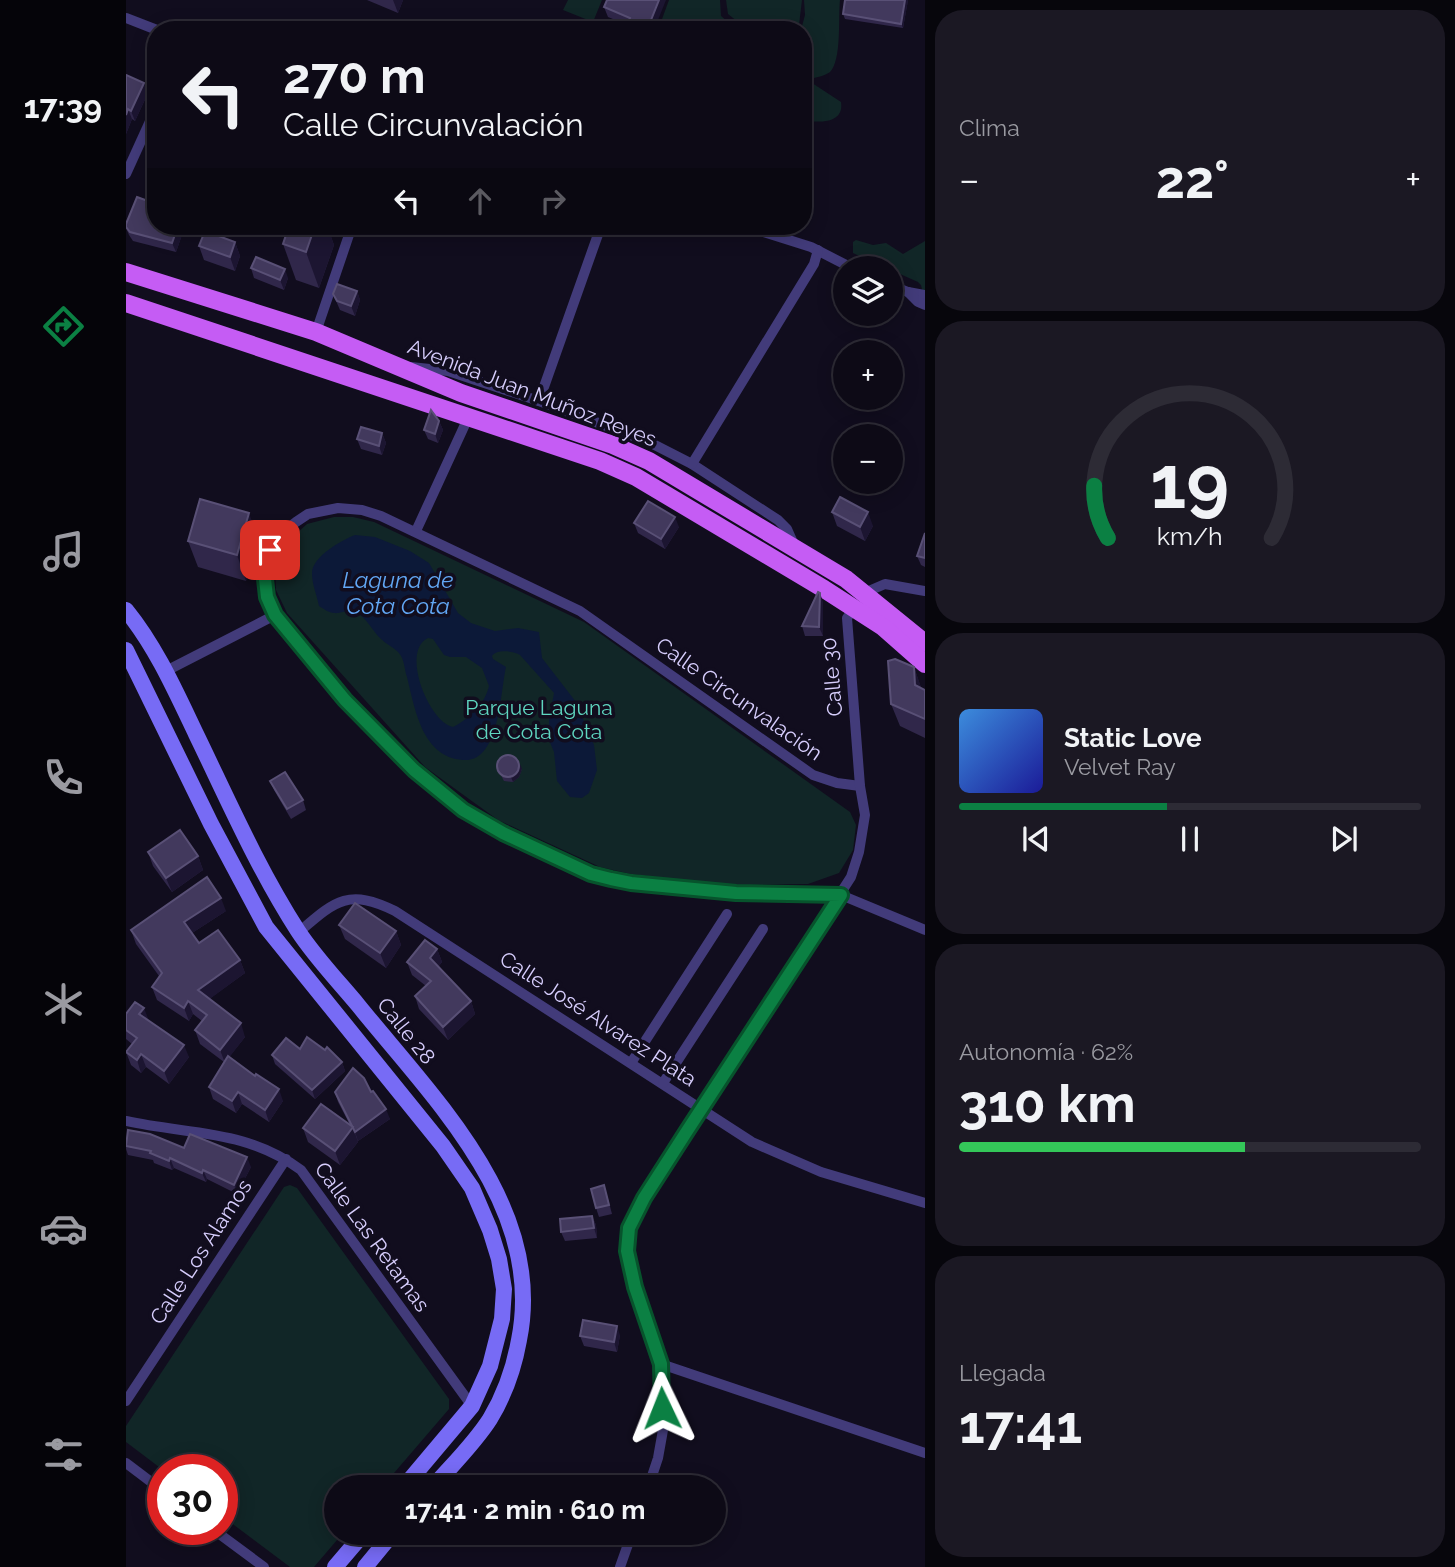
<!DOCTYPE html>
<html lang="es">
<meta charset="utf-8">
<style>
:root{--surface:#0d0a16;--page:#1b1823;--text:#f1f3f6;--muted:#9a9aa1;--line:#2d2b35;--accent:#0b8043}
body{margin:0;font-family:Raleway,sans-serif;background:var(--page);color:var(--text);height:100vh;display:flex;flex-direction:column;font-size:26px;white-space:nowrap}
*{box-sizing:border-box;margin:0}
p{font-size:23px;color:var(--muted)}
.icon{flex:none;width:38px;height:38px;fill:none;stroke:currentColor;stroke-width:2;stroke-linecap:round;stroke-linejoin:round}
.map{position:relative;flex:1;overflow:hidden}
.panel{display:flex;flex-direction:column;gap:10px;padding:10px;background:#07060c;width:530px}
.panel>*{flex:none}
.guide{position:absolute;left:21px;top:21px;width:665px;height:214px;border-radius:28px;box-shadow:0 4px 18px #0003,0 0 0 2px var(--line);background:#0d0a16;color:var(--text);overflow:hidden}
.fabs{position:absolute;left:707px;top:256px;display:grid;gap:14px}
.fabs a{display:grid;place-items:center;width:70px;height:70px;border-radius:50%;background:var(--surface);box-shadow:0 4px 18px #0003,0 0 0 2px var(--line);font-size:35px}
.speed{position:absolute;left:21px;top:1454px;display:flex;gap:14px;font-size:35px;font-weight:700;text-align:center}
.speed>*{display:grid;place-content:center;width:91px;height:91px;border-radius:50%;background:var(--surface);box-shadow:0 4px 18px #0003,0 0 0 2px var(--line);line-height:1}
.speed .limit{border:10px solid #d22;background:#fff;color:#111}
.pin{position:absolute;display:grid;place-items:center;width:60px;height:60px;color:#fff;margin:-30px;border-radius:14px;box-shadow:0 4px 10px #0006}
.me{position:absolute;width:77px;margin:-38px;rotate:358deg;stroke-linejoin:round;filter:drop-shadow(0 0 5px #0008)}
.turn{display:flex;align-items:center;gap:24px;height:147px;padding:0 21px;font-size:32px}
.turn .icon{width:91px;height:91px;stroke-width:2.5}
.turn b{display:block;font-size:49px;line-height:60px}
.lanes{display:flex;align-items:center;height:66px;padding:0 21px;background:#0003;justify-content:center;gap:35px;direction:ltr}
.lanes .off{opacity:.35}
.big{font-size:52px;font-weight:700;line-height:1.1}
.panel .widget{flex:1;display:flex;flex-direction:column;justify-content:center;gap:10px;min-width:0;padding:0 24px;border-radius:28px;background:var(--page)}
.panel .dial{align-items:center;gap:0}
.dial svg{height:182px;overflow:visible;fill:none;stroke:var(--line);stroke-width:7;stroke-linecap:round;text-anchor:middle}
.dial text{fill:var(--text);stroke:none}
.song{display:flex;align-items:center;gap:21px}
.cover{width:84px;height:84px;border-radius:10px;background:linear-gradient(135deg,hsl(210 70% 55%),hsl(240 70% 35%))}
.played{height:7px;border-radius:4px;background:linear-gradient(90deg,var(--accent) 45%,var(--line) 45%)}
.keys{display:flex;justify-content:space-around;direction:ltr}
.heat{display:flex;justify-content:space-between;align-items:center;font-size:38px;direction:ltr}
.charge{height:10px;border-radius:5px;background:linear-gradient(90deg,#34c759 62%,var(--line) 0)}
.trip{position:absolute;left:198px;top:1475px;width:402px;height:70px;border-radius:35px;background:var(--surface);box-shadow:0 4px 18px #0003,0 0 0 2px var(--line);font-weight:700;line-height:70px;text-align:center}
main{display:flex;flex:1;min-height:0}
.dock{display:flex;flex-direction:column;width:126px;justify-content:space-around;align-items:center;background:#050409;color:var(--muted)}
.dock .icon{width:49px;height:49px}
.dock .selected{color:var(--accent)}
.dock b{font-size:32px;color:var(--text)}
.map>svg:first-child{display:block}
</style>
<main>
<nav class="dock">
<b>17:39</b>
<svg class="icon selected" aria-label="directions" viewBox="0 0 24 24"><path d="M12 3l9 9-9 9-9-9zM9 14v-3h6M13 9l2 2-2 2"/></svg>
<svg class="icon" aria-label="music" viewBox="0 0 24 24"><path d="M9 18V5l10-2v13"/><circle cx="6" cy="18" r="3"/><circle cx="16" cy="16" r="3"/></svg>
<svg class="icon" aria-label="phone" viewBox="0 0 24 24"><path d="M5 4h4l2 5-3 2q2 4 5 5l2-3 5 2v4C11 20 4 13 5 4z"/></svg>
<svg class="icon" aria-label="climate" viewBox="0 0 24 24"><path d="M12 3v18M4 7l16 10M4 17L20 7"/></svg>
<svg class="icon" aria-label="car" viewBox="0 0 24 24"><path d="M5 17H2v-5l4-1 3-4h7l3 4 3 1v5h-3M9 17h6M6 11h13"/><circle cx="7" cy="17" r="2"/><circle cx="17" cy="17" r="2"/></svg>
<svg class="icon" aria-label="filters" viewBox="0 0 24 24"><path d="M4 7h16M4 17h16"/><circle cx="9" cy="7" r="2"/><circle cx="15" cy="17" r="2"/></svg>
</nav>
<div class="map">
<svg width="799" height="1567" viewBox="0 0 799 1567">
<rect width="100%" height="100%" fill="#110d1e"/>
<!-- green -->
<g fill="#112627">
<polygon points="442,0 476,0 467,22 437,10"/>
<polygon points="543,0 594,0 595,16 611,30 532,30"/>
<polygon points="600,0 676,0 673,25 670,30 622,30 602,14"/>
<path d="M678,0h36c-2,17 2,60 -10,72 -4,3 -11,5 -16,6l-2,5 29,19c3,19 -16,21 -32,19 -5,-12 -8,-17 -2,-29l-4,-4v-58h-2l4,-15z"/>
<polygon points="730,240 747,245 760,243 777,254 799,241 799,303 795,285 792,282 765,270 765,268 759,268 727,253 727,242"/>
<polygon points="208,517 227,517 248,522 458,622 724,812 730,825 727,850 713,873 682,884 600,885 505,874 474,867 372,820 299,767 161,613 150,590 149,567 160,543 181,524"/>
<polygon points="164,1185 171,1188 323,1399 323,1409 256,1487 210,1488 210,1533 217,1533 188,1567 164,1567 96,1516 96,1470 37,1470 0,1442 0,1426 158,1187"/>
</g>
<!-- water -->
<path fill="#0c1938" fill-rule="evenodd" d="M229,535l20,2 35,14 19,12 29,50 13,10 24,8 23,-3 21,4 3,26 34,44 18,43 3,25 -8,23 -7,5 -12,-1 -13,-16 -3,-29 -5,-12v-19l5,-28 -34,-38c-7,-4 -23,-6 -28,1l1,3 13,8c-6,26 -6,96 -43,93 -41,-3 -48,-51 -56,-83 -3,-8 -2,-18 -9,-25 -5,-5 -12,-8 -17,-13 -9,-8 -14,-22 -26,-27 -8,-3 -14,2 -21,1 -5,0 -10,-4 -15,-7 -2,-10 -7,-22 -7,-32 -1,-17 30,-34 43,-39zM302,638l5,1 11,16 6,2h16l16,11 7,18c-4,18 -20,33 -36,41 -24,-5 -53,-76 -25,-89z"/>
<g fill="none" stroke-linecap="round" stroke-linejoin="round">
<!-- street -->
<g stroke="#423b7a" stroke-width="10">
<polyline points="0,18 31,30"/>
<polyline points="0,174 30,108"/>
<polyline points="619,226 685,247 726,268"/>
<polyline points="765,285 782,292 799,295"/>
<polyline points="782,292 792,302 799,305"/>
<polyline points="190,332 226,226"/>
<polyline points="285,367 322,371 413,401 521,441 566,464 652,520 661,529 669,547"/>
<polyline points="413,401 475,226"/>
<polyline points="566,464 688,264 692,250"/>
<polyline points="290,531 342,418"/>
<polyline points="738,593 759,584 799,591"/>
<polyline points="40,671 149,615"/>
<polyline points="734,786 711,783 687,775 454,611 255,516 236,510 212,508 182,514 170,522 157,532 144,550 139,565 141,597 149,615 195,674 288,770 313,793 337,810 377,833 465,874 505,883 610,893 715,895 799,930"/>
<path d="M173,932c36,-31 49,-44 96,-21l357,231 69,30 104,31"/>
<polyline points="505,1063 601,914"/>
<polyline points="537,1083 637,929"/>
<path d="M0,1121c63,14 120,8 175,49l171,236"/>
<polyline points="535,1364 799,1453"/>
<polyline points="0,1401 160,1159"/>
<polyline points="0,1463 37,1491"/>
<polyline points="522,1488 532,1458 537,1430 535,1364 509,1288 501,1251 503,1228 518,1198 725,877 733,852 739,815 734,786 721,618 728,608"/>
<polyline points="88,1530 138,1567"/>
<polyline points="494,1567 506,1533"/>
</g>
<!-- secondary -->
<g stroke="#776bf5" stroke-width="16">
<path d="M0,610c30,37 49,80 70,124 32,66 62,135 102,197 17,26 40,50 60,74 76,94 188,202 161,335 -5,28 -14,54 -29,79 -16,25 -38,46 -58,69"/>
<polyline points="0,650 85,824 140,927 317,1146 346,1188 364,1230 373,1259 378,1289 376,1319 364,1366 346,1406 277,1488"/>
<polyline points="209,1567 238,1533"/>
<polyline points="239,1567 267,1533"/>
</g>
<!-- primary -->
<g stroke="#c55cf4" stroke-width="18">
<polyline points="0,272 190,332 335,393 487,445 523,461 720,579 799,643"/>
<polyline points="0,303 474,461 510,477 698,589 757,627 799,664"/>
</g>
</g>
<!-- wall -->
<g fill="#30274a">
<polygon points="241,0 277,0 272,13"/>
<polygon points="481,0 528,30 505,30 504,26 482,17 478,7"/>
<polygon points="719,0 782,0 777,28 719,19 717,14"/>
<polygon points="0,75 22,93 9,121 6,119 0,134"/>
<polygon points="0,224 57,232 50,252 7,241 3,235 0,228"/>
<polygon points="163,226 201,226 208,245 193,288 170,280 157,244"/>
<polygon points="109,242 114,256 109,271 78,260 73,246"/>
<polygon points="125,268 162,278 158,290 128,278"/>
<polygon points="231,291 234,300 229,316 214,310 207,294"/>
<polygon points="313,421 317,430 312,443 302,439 298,430"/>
<polygon points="256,433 260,443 256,455 235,449 231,439"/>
<polygon points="706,512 747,526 739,541 711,526"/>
<polygon points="508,523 553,527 539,549 512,533"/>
<polygon points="799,533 799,567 795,565 791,556"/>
<polygon points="132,539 120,581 72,567 62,541"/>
<polygon points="697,602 697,636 679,636 676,626"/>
<polygon points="788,667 795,688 799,690 799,738 774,726 765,704"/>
<polygon points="371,768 396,769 393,777 387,782 378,781"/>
<polygon points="144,781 177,800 180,810 165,819 148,790"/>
<polygon points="22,852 72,856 77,870 46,892 27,866"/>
<polygon points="100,911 66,933 73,943 114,960 119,973 83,999 119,1037 103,1057 157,1101 143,1122 116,1104 110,1113 87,1099 83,1087 98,1062 74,1044 69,1030 76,1021 67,1014 63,1021 31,1000 26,987 33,976 10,944 5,930"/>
<polygon points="213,925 270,931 275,945 260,968 219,939"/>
<polygon points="311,949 316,962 312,967 345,1001 349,1014 322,1040 293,1009 289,996 300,986 286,975 281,962"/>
<polygon points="0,1014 22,1021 63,1057 43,1084 20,1067 15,1073 5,1065 0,1052 6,1044 0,1039"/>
<polygon points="146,1055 216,1062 219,1071 189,1099 149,1064"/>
<polygon points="209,1092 245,1092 264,1119 232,1141 231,1139 232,1142 214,1165 182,1142 177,1128 224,1125 212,1102"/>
<polygon points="0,1139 58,1148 125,1167 111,1194 81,1179 80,1182 48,1168 46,1170 28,1163 27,1160 2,1155 0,1149"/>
<polygon points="481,1195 486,1214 473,1217 470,1208"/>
<polygon points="466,1216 470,1225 471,1238 439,1241 435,1232"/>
<polygon points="494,1335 491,1352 458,1346 454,1336"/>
</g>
<!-- shaded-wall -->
<g fill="#1c1531">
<polygon points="267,0 277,0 272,13"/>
<polygon points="533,0 540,0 528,30 521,30"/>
<polygon points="779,0 782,0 777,28 775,24"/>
<polygon points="18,83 22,93 9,121 5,111"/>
<polygon points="2,109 6,119 0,134 0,115"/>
<polygon points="52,226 55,226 57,232 50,252 46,243"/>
<polygon points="189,226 201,226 208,245 193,288 180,252"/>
<polygon points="109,242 114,256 109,271 104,257"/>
<polygon points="159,269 162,278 158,290 154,280"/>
<polygon points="231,291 234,300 229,316 225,306"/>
<polygon points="313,421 317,430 312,443 309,434"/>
<polygon points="256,433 260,443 256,455 253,446"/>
<polygon points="742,512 747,526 739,541 734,527"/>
<polygon points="123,513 132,539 120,581 111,555"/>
<polygon points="549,517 553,527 539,549 535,539"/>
<polygon points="694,593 697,602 697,636 693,627"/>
<polygon points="788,667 796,690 789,685"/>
<polygon points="394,764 396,769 393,777 387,782 385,777"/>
<polygon points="72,856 77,870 46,892 40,878"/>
<polygon points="95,898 100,911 63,935 58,922"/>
<polygon points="270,931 275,945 260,968 254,953"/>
<polygon points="311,949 316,962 309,971 304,958"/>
<polygon points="114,960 119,973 77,1004 72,990"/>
<polygon points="62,1001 67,1014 63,1021 58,1008"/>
<polygon points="345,1001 349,1014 322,1040 317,1027"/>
<polygon points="18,1008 23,1021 13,1014"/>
<polygon points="115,1023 119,1037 99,1063 94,1050"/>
<polygon points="58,1045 63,1057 43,1084 38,1071"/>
<polygon points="15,1054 20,1067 15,1073 11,1060"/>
<polygon points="216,1062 219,1071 189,1099 186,1090"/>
<polygon points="153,1089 157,1101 143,1122 139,1110"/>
<polygon points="112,1092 116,1104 110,1113 106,1101"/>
<polygon points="260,1109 264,1119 232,1141 229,1132"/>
<polygon points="227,1127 232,1142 214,1165 209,1151"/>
<polygon points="121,1157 125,1167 111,1194 108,1185"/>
<polygon points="44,1158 48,1168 46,1170 43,1161"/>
<polygon points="77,1170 81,1179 80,1182 76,1173"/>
<polygon points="466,1216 470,1225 471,1238 468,1228"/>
<polygon points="491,1326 494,1335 491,1352 488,1342"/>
</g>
<!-- building -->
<g fill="#42395d" stroke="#595076" stroke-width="2">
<polygon points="481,0 533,0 521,30 502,23 504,18 478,7"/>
<polygon points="719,0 779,0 775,24 717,14"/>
<polygon points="0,75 18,83 5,111 2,109 0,115"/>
<polygon points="11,197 30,204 30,226 52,226 46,243 4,232 0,227 0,224"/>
<polygon points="163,226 189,226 180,252 157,244"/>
<polygon points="79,231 109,242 104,257 73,246"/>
<polygon points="130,257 159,269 154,280 125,268"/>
<polygon points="211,284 231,291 225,306 211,301 207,294"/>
<polygon points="305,410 313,421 309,434 298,430"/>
<polygon points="235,427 256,433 253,446 231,439"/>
<polygon points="714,497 742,512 734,527 706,512"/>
<polygon points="74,499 123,513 111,555 62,541"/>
<polygon points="522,501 549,517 535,539 508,523"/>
<polygon points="799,533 799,558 791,556"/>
<polygon points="692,592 694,593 693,627 676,626"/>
<polygon points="769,659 788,667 789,685 799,690 799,719 765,704 762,661"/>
<circle cx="382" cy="766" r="11"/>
<polygon points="159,772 177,800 161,809 144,781"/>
<polygon points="54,830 72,856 40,878 22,852"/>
<polygon points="81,877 95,898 58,922 73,943 92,930 114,960 72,990 115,1023 94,1050 69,1030 81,1015 62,1001 58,1008 26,987 36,973 5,930"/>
<polygon points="229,903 270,931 254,953 213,925"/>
<polygon points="299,940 311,949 304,958 345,1001 317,1027 289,996 305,981 281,962"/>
<polygon points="9,1002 18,1008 13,1014 58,1045 38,1071 15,1054 11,1060 0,1052 11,1038 0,1030 0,1014"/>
<polygon points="181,1037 199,1050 201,1047 216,1062 186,1090 146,1055 160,1038 174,1049"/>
<polygon points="102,1056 129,1076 130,1074 153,1089 139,1110 112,1092 106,1101 83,1087"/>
<polygon points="227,1068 238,1078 245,1092 247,1091 260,1109 229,1132 209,1092"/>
<polygon points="195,1104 227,1127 209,1151 177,1128"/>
<polygon points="2,1130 24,1134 58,1148 64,1134 121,1157 108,1185 77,1170 76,1173 44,1158 43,1161 24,1153 25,1151 0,1146"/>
<polygon points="478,1185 483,1205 470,1208 465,1189"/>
<polygon points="466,1216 468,1228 435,1232 434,1219"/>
<polygon points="457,1320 491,1326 488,1342 454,1336"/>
</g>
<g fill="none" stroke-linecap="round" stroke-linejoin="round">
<defs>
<polyline id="route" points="144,550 139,565 139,579 141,597 149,615 219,700 288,770 337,810 377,833 465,874 485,879 505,883 610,893 715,895 561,1131 518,1198 503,1228 501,1251 509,1287 535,1364 536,1408"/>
</defs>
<!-- route casing -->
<use href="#route" stroke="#07532c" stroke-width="18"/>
<!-- route -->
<use href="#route" stroke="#0b8043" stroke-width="12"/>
</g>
<g text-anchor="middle" stroke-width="7" stroke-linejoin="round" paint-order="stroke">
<!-- street labels -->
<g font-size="21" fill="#d6cdfc" stroke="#110d1e">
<text transform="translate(406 393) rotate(21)" y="7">Avenida Juan Muñoz Reyes</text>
<text transform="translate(706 677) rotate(-95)" y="7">Calle 30</text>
<text transform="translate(613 699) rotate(35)" y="7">Calle Circunvalación</text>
<text transform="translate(472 1019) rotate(33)" y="7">Calle José Alvarez Plata</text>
<text transform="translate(280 1031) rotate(51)" y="7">Calle 28</text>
<text transform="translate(246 1237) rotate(54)" y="7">Calle Las Retamas</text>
<text transform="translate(75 1252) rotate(-57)" y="7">Calle Los Alamos</text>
</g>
<!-- park labels -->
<g font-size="21" fill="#5fd6c0" stroke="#110d1e">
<text x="413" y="715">Parque Laguna<tspan x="413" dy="24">de Cota Cota</tspan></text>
</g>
<!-- water labels -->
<g font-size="23" font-style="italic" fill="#62a7f5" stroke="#110d1e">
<text x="272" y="588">Laguna de<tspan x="272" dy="26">Cota Cota</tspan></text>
</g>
</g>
</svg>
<div class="fabs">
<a><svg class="icon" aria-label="layers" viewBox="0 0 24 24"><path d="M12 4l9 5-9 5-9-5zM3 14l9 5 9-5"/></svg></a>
<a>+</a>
<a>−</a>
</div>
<div class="speed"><div class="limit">30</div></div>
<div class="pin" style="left:144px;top:550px;background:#d93025"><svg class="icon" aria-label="arrive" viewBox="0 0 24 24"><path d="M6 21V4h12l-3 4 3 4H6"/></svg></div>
<svg class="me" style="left:536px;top:1408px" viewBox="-20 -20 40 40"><path d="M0-17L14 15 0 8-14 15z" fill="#0b8043" stroke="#fff" stroke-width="4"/></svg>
<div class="trip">17:41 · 2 min · 610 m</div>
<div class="guide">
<div class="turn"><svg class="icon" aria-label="left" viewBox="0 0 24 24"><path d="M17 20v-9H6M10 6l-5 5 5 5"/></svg><div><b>270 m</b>Calle Circunvalación</div></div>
<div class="lanes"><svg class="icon" aria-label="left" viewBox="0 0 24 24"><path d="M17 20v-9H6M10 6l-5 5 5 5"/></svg><svg class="icon off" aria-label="ahead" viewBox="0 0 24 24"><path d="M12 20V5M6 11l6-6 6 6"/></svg><svg class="icon off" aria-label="right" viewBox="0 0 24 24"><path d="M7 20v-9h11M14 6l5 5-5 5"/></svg></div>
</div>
</div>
<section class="panel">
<div class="widget"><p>Clima</p>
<div class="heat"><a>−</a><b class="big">22°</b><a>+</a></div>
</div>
<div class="widget dial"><svg viewBox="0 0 100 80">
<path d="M14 69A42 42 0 1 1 86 69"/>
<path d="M14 69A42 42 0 0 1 8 46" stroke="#0b8043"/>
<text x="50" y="56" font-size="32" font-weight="700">19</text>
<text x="50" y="72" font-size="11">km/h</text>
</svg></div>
<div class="widget">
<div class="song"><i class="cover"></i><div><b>Static Love</b><p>Velvet Ray</p></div></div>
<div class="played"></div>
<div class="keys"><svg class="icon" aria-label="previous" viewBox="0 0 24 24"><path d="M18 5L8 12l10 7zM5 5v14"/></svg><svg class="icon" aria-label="pause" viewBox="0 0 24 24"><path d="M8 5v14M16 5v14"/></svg><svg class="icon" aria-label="next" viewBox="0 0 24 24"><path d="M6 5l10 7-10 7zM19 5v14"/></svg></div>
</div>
<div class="widget"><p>Autonomía · 62%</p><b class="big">310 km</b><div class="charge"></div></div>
<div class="widget"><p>Llegada</p><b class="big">17:41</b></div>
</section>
</main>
